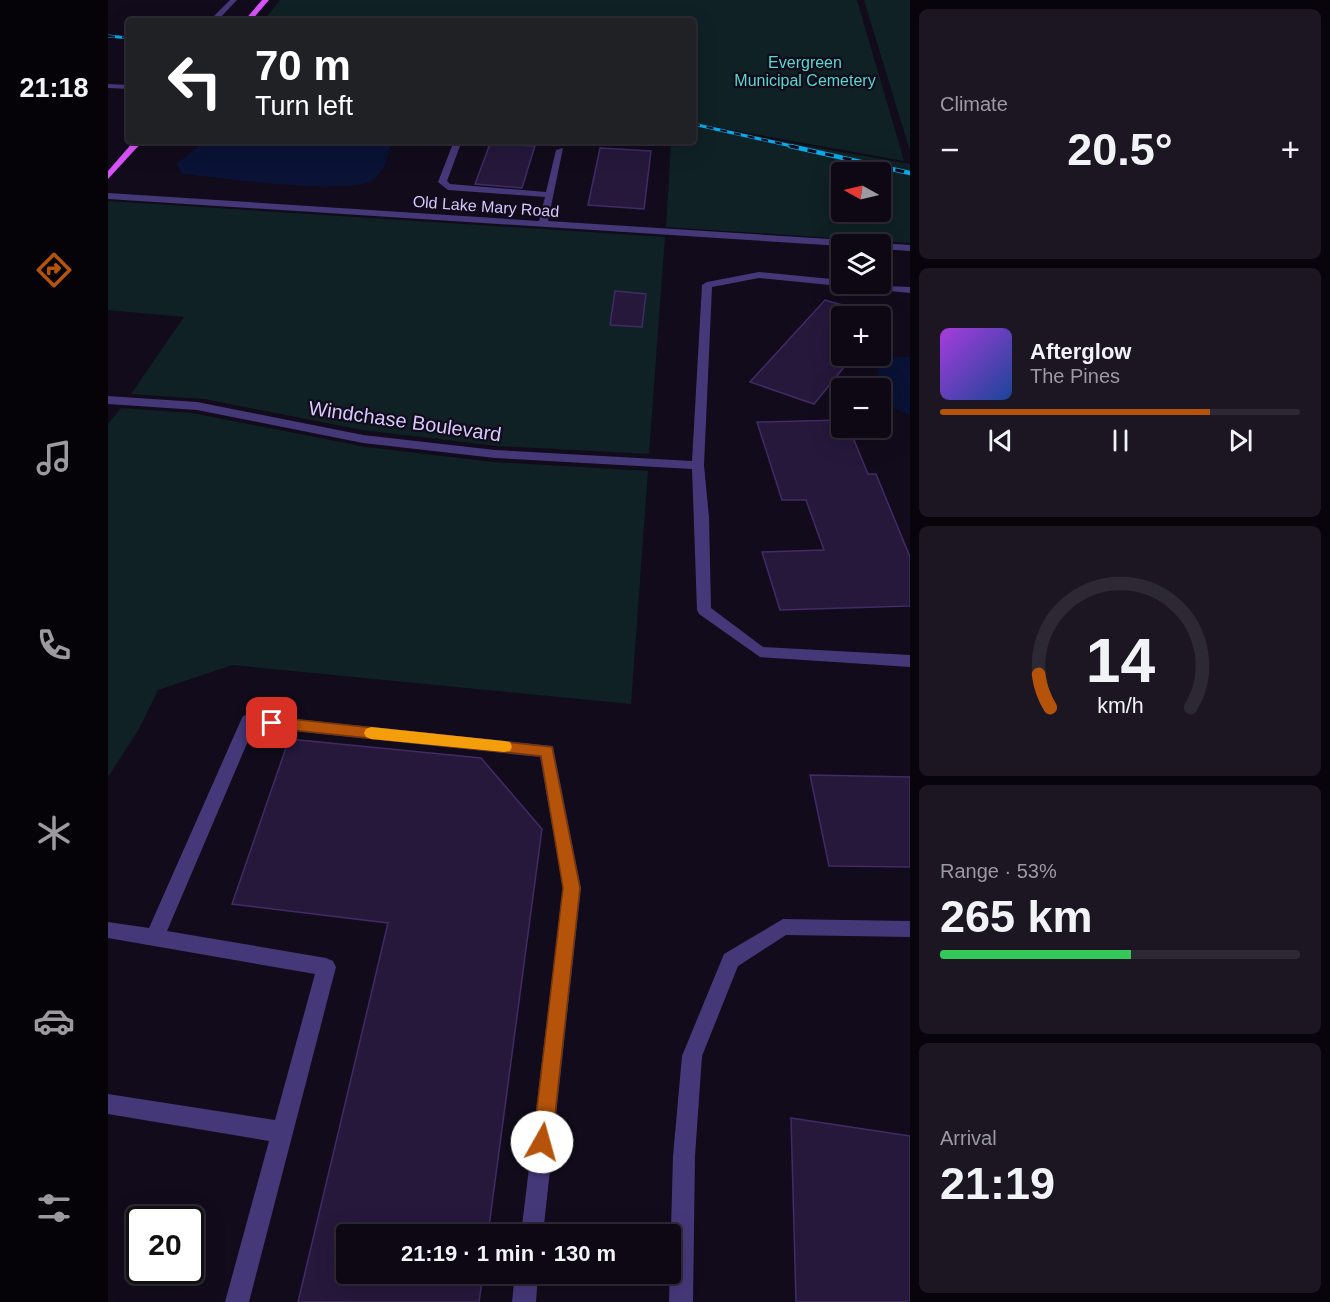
<!DOCTYPE html>
<meta charset="utf-8">
<style>
:root{--surface:#0d0814;--page:#1b1622;--text:#f1f3f6;--muted:#9a9aa0;--line:#2d2934;--accent:#b45309}
body{margin:0;font-family:Helvetica,sans-serif;background:var(--page);color:var(--text);height:100vh;display:flex;flex-direction:column;font-size:22px;white-space:nowrap}
*{box-sizing:border-box;margin:0}
p{font-size:20px;color:var(--muted)}
.icon{flex:none;width:33px;height:33px;fill:none;stroke:currentColor;stroke-width:2;stroke-linecap:round;stroke-linejoin:round}
.map{position:relative;flex:1;overflow:hidden}
.side{display:flex;flex-direction:column;gap:9px;padding:9px;background:#07040b;width:420px}
.side>*{flex:none}
.top-card{position:absolute;left:18px;top:18px;width:570px;height:126px;border-radius:6px;box-shadow:0 6px 24px #0002,0 0 0 2px var(--line);background:#202124;color:#fff;overflow:hidden}
.needle{width:39px;rotate:278deg}
.fabs{position:absolute;left:723px;top:162px;display:grid;gap:12px}
.fabs a{display:grid;place-items:center;width:60px;height:60px;border-radius:6px;background:var(--surface);box-shadow:0 6px 24px #0002,0 0 0 2px var(--line);font-size:30px}
.speed{position:absolute;left:18px;top:1206px;display:flex;gap:12px;font-size:30px;font-weight:700;text-align:center}
.speed>*{display:grid;place-content:center;width:78px;height:78px;border-radius:50%;background:var(--surface);box-shadow:0 6px 24px #0002,0 0 0 2px var(--line);line-height:1}
.speed .limit{border:3px solid #111;border-radius:9px;background:#fff;color:#111}
.pin{position:absolute;display:grid;place-items:center;width:51px;height:51px;color:#fff;margin:-26px;border-radius:12px;box-shadow:0 3px 9px #0006}
.me{position:absolute;width:66px;margin:-33px;rotate:7deg;stroke-linejoin:round;filter:drop-shadow(0 0 4px #0008)}
.turn{display:flex;align-items:center;gap:21px;height:126px;padding:0 30px;font-size:27px}
.turn .icon{width:78px;height:78px;stroke-width:2.5}
.turn b{display:block;font-size:42px;line-height:51px}
.big{font-size:45px;font-weight:700;line-height:1.1}
.side .tile{flex:1;display:flex;flex-direction:column;justify-content:center;gap:9px;min-width:0;padding:0 21px;border-radius:9px;background:var(--page)}
.side .dial{align-items:center;gap:0}
.dial svg{height:156px;overflow:visible;fill:none;stroke:var(--line);stroke-width:7;stroke-linecap:round;text-anchor:middle}
.dial text{fill:var(--text);stroke:none}
.song{display:flex;align-items:center;gap:18px}
.cover{width:72px;height:72px;border-radius:9px;background:linear-gradient(135deg,hsl(280 70% 55%),hsl(220 70% 35%))}
.played{height:6px;border-radius:3px;background:linear-gradient(90deg,var(--accent) 75%,var(--line) 75%)}
.keys{display:flex;justify-content:space-around;direction:ltr}
.heat{display:flex;justify-content:space-between;align-items:center;font-size:33px;direction:ltr}
.charge{height:9px;border-radius:4px;background:linear-gradient(90deg,#34c759 53%,var(--line) 0)}
.trip{position:absolute;left:228px;top:1224px;width:345px;height:60px;border-radius:6px;background:var(--surface);box-shadow:0 6px 24px #0002,0 0 0 2px var(--line);font-weight:700;line-height:60px;text-align:center}
main{display:flex;flex:1;min-height:0}
.menu{display:flex;flex-direction:column;width:108px;justify-content:space-around;align-items:center;background:#050308;color:var(--muted)}
.menu .icon{width:42px;height:42px}
.menu .selected{color:var(--accent)}
.menu b{font-size:27px;color:var(--text)}
.map>svg:first-child{display:block}
</style>
<main>
<nav class="menu">
<b>21:18</b>
<svg class="icon selected" aria-label="directions" viewBox="0 0 24 24"><path d="M12 3l9 9-9 9-9-9zM9 14v-3h6M13 9l2 2-2 2"/></svg>
<svg class="icon" aria-label="music" viewBox="0 0 24 24"><path d="M9 18V5l10-2v13"/><circle cx="6" cy="18" r="3"/><circle cx="16" cy="16" r="3"/></svg>
<svg class="icon" aria-label="phone" viewBox="0 0 24 24"><path d="M5 4h4l2 5-3 2q2 4 5 5l2-3 5 2v4C11 20 4 13 5 4z"/></svg>
<svg class="icon" aria-label="climate" viewBox="0 0 24 24"><path d="M12 3v18M4 7l16 10M4 17L20 7"/></svg>
<svg class="icon" aria-label="car" viewBox="0 0 24 24"><path d="M5 17H2v-5l4-1 3-4h7l3 4 3 1v5h-3M9 17h6M6 11h13"/><circle cx="7" cy="17" r="2"/><circle cx="17" cy="17" r="2"/></svg>
<svg class="icon" aria-label="filters" viewBox="0 0 24 24"><path d="M4 7h16M4 17h16"/><circle cx="9" cy="7" r="2"/><circle cx="15" cy="17" r="2"/></svg>
</nav>
<div class="map">
<svg width="802" height="1302" viewBox="0 0 802 1302">
<rect width="100%" height="100%" fill="#110b1b"/>
<!-- green -->
<g fill="#0f2124" fill-rule="evenodd">
<polygon points="172,0 749,0 796,161 585,123 585,21 155,21"/>
<polygon points="756,0 802,0 802,151"/>
<path d="M585,126l217,38v79l-244,-16 5,-84 -20,-2h42zM772,172v40h-38v-40z"/>
<polygon points="0,201 557,237 541,454 389,446 254,430 96,399 23,394 76,317 0,310"/>
<polygon points="13,408 84,413 258,447 385,462 540,471 523,704 124,665 50,690 31,729 0,777 0,424"/>
</g>
<!-- water -->
<g fill="#0a1235">
<path d="M98,141h176l9,5c-4,13 -7,27 -20,35 -25,14 -157,-3 -190,-8l-4,-10z"/>
<path d="M775,357h27v58c-7,-3 -16,-6 -22,-10 -13,-9 -12,-36 -5,-48z"/>
</g>
<!-- building -->
<g fill="#25183b" stroke="#412b66" stroke-width="1.5">
<polygon points="382,144 427,146 414,188 367,184"/>
<polygon points="492,148 543,151 536,209 480,205"/>
<polygon points="507,291 538,294 534,327 502,325"/>
<polygon points="717,300 776,317 772,322 772,316 734,316 734,356 745,356 706,404 642,382"/>
<polygon points="734,420 734,428 741,428 760,474 768,474 802,557 802,606 672,610 654,552 716,550 698,500 674,500 649,422"/>
<polygon points="181,739 373,758 434,829 380,1234 238,1234 238,1274 375,1274 371,1302 190,1302 280,923 124,904"/>
<polygon points="702,775 802,777 802,867 721,866"/>
<polygon points="683,1118 802,1136 802,1302 688,1302"/>
</g>
<g fill="none" stroke-linecap="round" stroke-linejoin="round">
<!-- minor -->
<g fill="#453878" fill-rule="evenodd">
<polygon points="122,0 129,0 109,21 68,21 65,19 68,17 103,19"/>
<polygon points="0,84 21,85 21,89 0,88"/>
<polygon points="348,143 352,146 339,181 342,184 438,192 448,150 455,148 440,221 754,241 759,244 734,246 0,199 0,193 431,221 437,197 340,190 330,182 344,146"/>
<polygon points="772,243 802,245 802,251 772,249 772,244 768,244"/>
<polygon points="651,272 734,280 734,284 802,287 802,293 651,278 604,287 596,465 601,517 603,608 655,647 802,655 802,667 652,657 591,614 589,610 584,469 387,458 255,443 89,410 0,404 0,396 89,402 255,435 387,450 584,461 594,285 599,282"/>
<polygon points="141,714 445,746 473,888 435,1234 413,1234 455,888 432,757 146,727 59,931 218,958 225,961 228,967 141,1302 117,1302 161,1141 0,1114 0,1094 167,1120 207,974 0,938 0,922 41,928 133,720 135,716"/>
<polygon points="675,919 802,921 802,937 678,935 630,966 594,1056 587,1156 585,1302 561,1302 565,1156 574,1056 616,954"/>
<polygon points="407,1274 430,1274 428,1302 404,1302"/>
</g>
<!-- major -->
<g fill="#d752f9" fill-rule="evenodd">
<polygon points="154,0 161,0 143,21 136,21"/>
<polygon points="26,141 35,141 0,179 0,171"/>
</g>
<defs>
<g id="rail-far1">
<polyline points="0,36 21,38"/>
<polyline points="585,124 688,147"/>
</g>
<polyline id="rail" points="682,146 802,173"/>
</defs>
<!-- rail-far1 casing -->
<use href="#rail-far1" stroke="#08abe8" stroke-width="3"/>
<!-- rail casing -->
<use href="#rail" stroke="#08abe8" stroke-width="4.5"/>
<!-- rail-far1 -->
<use href="#rail-far1" stroke="#110b1b" stroke-width="2" stroke-dasharray="7" stroke-linecap="butt"/>
<!-- rail -->
<use href="#rail" stroke="#110b1b" stroke-width="3" stroke-dasharray="9" stroke-linecap="butt"/>
</g>
<!-- route -->
<polygon fill="#b45309" stroke="#753606" stroke-width="1.5" points="164,717 444,747 472,888 444,1142 441,1149 434,1152 428,1149 425,1142 455,888 433,756 164,728 159,727 157,723 159,719"/>
<!-- slow -->
<polygon fill="#f59e0b" points="263,727 396,741 402,742 404,747 402,751 396,752 263,739 258,737 256,733 258,729"/>
<g text-anchor="middle" stroke-width="4.5" stroke-linejoin="round" paint-order="stroke">
<!-- far-park labels -->
<g font-size="16" fill="#57d9ce" stroke="#110b1b">
<text x="697" y="68">Evergreen<tspan x="697" dy="18">Municipal Cemetery</tspan></text>
</g>
<!-- far-street labels -->
<g font-size="16" fill="#d6c7fd" stroke="#110b1b">
<text transform="translate(378 206) rotate(4)" y="6">Old Lake Mary Road</text>
</g>
<!-- street labels -->
<g font-size="20" fill="#d6c7fd" stroke="#110b1b">
<text transform="translate(297 421) rotate(8)" y="7">Windchase Boulevard</text>
</g>
</g>
</svg>
<div class="fabs">
<a><svg class="needle" viewBox="-14 -14 28 28"><path d="M0-13l5 13h-10z" fill="#e53935"/><path d="M0 13l5-13h-10z" fill="#9a9aa0"/></svg></a>
<a><svg class="icon" aria-label="layers" viewBox="0 0 24 24"><path d="M12 4l9 5-9 5-9-5zM3 14l9 5 9-5"/></svg></a>
<a>+</a>
<a>−</a>
</div>
<div class="speed"><div class="limit">20</div></div>
<div class="pin" style="left:164px;top:723px;background:#d93025"><svg class="icon" aria-label="arrive" viewBox="0 0 24 24"><path d="M6 21V4h12l-3 4 3 4H6"/></svg></div>
<svg class="me" style="left:434px;top:1142px" viewBox="-20 -20 40 40"><circle r="19" fill="#fff"/><path d="M0-13L10 11 0 6-10 11z" fill="#b45309"/></svg>
<div class="trip">21:19 · 1 min · 130 m</div>
<div class="top-card">
<div class="turn"><svg class="icon" aria-label="left" viewBox="0 0 24 24"><path d="M17 20v-9H6M10 6l-5 5 5 5"/></svg><div><b>70 m</b>Turn left</div></div>
</div>
</div>
<section class="side">
<div class="tile"><p>Climate</p>
<div class="heat"><a>−</a><b class="big">20.5°</b><a>+</a></div>
</div>
<div class="tile">
<div class="song"><i class="cover"></i><div><b>Afterglow</b><p>The Pines</p></div></div>
<div class="played"></div>
<div class="keys"><svg class="icon" aria-label="previous" viewBox="0 0 24 24"><path d="M18 5L8 12l10 7zM5 5v14"/></svg><svg class="icon" aria-label="pause" viewBox="0 0 24 24"><path d="M8 5v14M16 5v14"/></svg><svg class="icon" aria-label="next" viewBox="0 0 24 24"><path d="M6 5l10 7-10 7zM19 5v14"/></svg></div>
</div>
<div class="tile dial"><svg viewBox="0 0 100 80">
<path d="M14 69A42 42 0 1 1 86 69"/>
<path d="M14 69A42 42 0 0 1 8 52" stroke="#b45309"/>
<text x="50" y="56" font-size="32" font-weight="700">14</text>
<text x="50" y="72" font-size="11">km/h</text>
</svg></div>
<div class="tile"><p>Range · 53%</p><b class="big">265 km</b><div class="charge"></div></div>
<div class="tile"><p>Arrival</p><b class="big">21:19</b></div>
</section>
</main>
